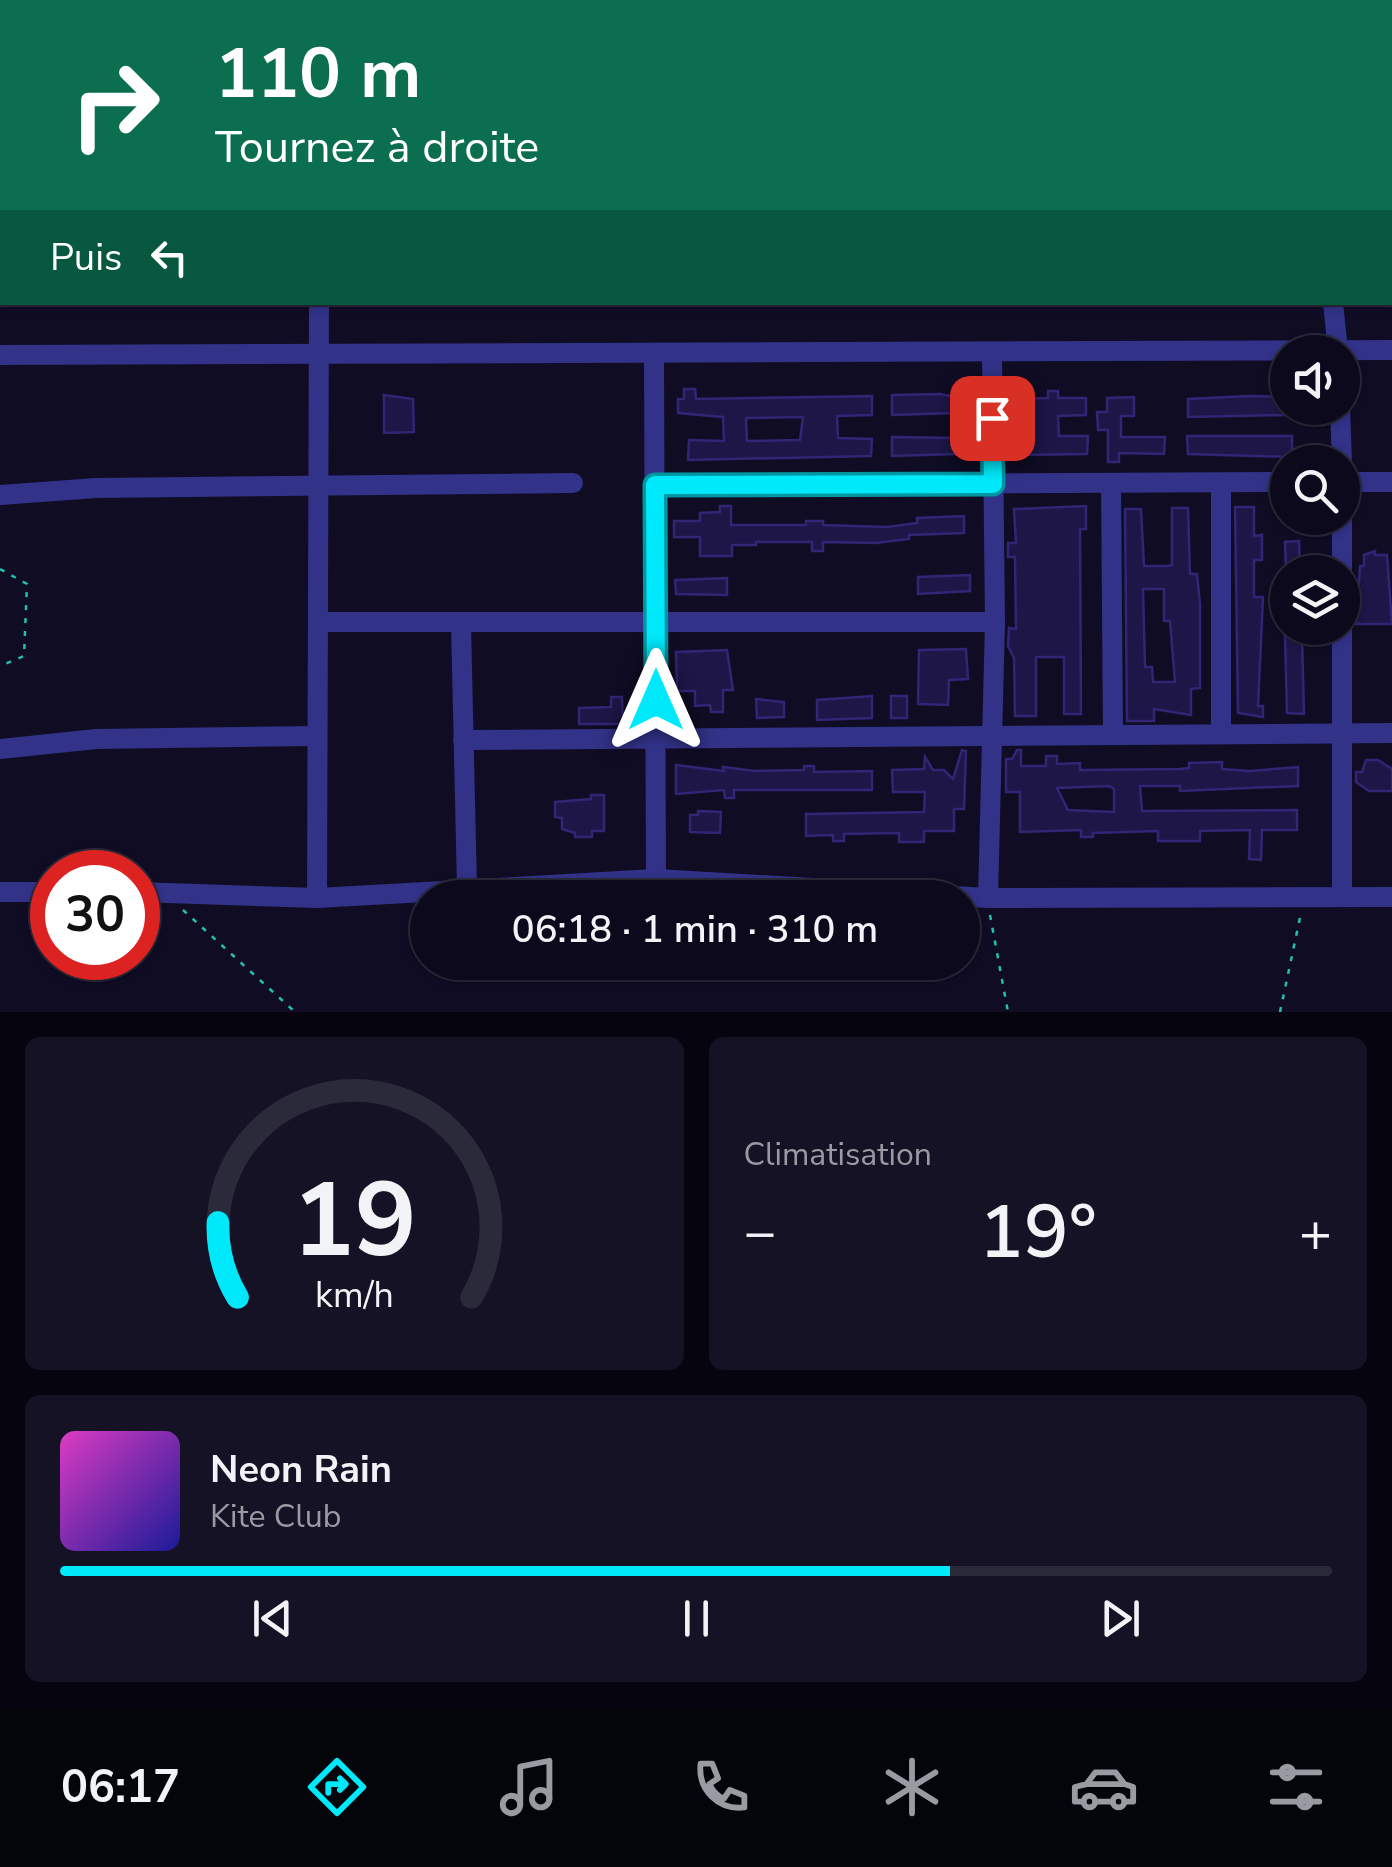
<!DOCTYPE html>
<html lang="fr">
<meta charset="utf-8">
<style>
:root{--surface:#0b091b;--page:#141224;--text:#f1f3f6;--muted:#9a9aa3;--line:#2b2a3a;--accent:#00e9fa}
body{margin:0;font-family:"Nunito Sans",sans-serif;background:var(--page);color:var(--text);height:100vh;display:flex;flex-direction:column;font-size:38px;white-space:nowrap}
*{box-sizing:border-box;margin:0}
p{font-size:32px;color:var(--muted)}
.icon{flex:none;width:55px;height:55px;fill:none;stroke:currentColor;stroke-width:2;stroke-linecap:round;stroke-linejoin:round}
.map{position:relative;height:1012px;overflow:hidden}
.drawer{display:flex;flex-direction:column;gap:25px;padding:25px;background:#06050f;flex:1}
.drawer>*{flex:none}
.hud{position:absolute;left:0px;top:0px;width:1392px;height:305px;box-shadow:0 2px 8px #0004,0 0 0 2px var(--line);background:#0b6e4f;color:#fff;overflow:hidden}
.fabs{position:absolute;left:1270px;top:335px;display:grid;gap:20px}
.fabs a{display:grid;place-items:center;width:90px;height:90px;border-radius:50%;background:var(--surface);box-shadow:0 2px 8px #0004,0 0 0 2px var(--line);font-size:50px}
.speed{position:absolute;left:30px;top:850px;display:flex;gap:20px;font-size:50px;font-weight:700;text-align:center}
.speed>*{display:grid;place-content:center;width:130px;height:130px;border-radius:50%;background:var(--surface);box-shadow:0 2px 8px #0004,0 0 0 2px var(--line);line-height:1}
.speed .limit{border:15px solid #d22;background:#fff;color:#111}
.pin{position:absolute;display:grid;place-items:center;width:85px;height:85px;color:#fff;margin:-42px;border-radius:20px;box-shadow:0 5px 15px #0006}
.me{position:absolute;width:110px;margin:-55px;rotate:0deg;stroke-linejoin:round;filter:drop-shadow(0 0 8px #0008)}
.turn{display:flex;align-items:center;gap:35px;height:210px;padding:0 50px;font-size:45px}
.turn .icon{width:130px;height:130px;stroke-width:2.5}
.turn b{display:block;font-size:70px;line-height:85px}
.then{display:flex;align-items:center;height:95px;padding:0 50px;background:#0003;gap:20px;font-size:38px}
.big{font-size:75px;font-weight:600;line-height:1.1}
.drawer .card{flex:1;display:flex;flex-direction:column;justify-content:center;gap:15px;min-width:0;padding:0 35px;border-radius:15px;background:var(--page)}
.drawer .dial{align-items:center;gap:0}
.dial svg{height:260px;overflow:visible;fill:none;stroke:var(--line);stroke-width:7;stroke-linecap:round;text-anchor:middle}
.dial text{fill:var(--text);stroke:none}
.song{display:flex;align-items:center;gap:30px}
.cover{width:120px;height:120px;border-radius:15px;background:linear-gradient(135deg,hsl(310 70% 55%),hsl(240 70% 35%))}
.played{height:10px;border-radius:5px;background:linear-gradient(90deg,var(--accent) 70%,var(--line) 70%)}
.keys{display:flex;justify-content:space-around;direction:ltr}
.heat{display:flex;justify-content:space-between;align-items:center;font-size:55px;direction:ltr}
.drawer .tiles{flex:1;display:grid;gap:25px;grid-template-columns:1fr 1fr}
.card:last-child{grid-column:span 2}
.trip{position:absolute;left:410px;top:880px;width:570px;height:100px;border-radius:50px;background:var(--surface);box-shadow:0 2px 8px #0004,0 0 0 2px var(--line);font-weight:600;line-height:100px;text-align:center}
.tabs{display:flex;height:160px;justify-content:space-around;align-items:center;background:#04040b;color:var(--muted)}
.tabs .icon{width:70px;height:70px}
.tabs .current{color:var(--accent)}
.tabs b{font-size:45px;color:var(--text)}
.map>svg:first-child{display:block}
</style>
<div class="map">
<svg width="1392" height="1012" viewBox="0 0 1392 1012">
<rect width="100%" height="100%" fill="#0f0c24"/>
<!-- building -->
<g fill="#1e1647" stroke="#322576" stroke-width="2.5" fill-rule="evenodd">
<path d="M684,389h11l1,10 176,-3v19l-35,1 1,22 34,1 -1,17 -183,4 1,-20 35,1 -1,-24 -45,-4v-14h6zM803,417l-3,23 -53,1 -1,-23z"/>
<polygon points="1048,391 1058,391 1058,398 1086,398 1086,415 1058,416 1059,436 1088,436 1087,454 1014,455 1017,399 1048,398"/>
<polygon points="940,394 955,397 955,413 892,415 892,395"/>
<polygon points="384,395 413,399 414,432 384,433"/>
<polygon points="1248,396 1288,397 1288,415 1188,417 1188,399"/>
<polygon points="1134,397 1134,416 1121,416 1121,437 1165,437 1164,454 1119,453 1119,462 1108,462 1108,430 1098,430 1097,412 1107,412 1107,398"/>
<polygon points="1187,436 1292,436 1292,457 1188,454"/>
<polygon points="892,437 955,438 955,454 892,456"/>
<polygon points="720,506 731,506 731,525 806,525 806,521 823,521 823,525 887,527 917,523 917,518 964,516 964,533 909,535 909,539 876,543 823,542 823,551 812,551 812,542 756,542 756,545 732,545 732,556 700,556 700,537 674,537 674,521 700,521 700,513 720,512"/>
<polygon points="1086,506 1086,529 1080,529 1081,714 1064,714 1064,657 1036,657 1036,716 1015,716 1014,658 1008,646 1009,628 1016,629 1015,557 1008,557 1008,543 1016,543 1014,509"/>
<polygon points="1235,507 1254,507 1254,536 1262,535 1262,560 1254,560 1254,597 1263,597 1258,706 1263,706 1263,717 1238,713"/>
<path d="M1172,508h16l2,66h7l3,30v84l-9,1v26l-37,-6v12h-27l-2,-212h16l3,57h23l5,-1zM1143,589h21v32h6l5,61h-22l-1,-15h-7z"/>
<polygon points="1299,541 1300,572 1286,572 1285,542"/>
<polygon points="1375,551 1375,555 1387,555 1392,624 1356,624 1360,566 1364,566 1364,555"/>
<polygon points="970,575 970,591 918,594 918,577"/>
<polygon points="727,578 727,595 676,594 675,580"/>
<polygon points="1285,635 1302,636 1304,714 1287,713"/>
<polygon points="966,649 968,679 949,680 948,705 918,704 919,650"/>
<polygon points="727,650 733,690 723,690 723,712 711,712 710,705 695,706 695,691 677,691 676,652"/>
<polygon points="872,696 872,718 817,720 817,700"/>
<rect x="891" y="696" width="16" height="22"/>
<polygon points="611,697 622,697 623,724 579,724 579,708 611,707"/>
<polygon points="756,699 784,702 784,717 757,718"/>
<polygon points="962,750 966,751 964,809 954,809 954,831 924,831 924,842 899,842 899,833 844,834 844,841 833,841 833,835 806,836 806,814 924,812 925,792 893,792 892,770 924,769 925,757 933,770 944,770 953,779"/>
<path d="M1017,750h4v16h25v-10h11v8l23,-1v7l100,-1 9,-1v-5l33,-1v7l28,2 48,-4v19l-118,5v-5h-40l2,25 155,-1v20h-35l-1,30 -12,-1 1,-29 -50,1v10h-42v-10l-65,2v4h-12v-7l-61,2v-40h-14v-33h6zM1109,786l5,3v23l-46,-2 -11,-22z"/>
<polygon points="1366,760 1378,760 1392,769 1392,791 1369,791 1356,782 1356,772 1362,772"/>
<polygon points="676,765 724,771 723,767 755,771 804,770 804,766 814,766 814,772 872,771 872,790 734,790 734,798 725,798 724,790 676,794"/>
<polygon points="591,795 604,795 604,831 592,831 592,837 575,837 575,833 562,829 562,818 555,817 555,802 591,799"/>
<polygon points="698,811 721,812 720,833 690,832 690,815 698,815"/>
</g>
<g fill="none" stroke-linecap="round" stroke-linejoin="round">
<!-- path -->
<g stroke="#22c0b1" stroke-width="2.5" stroke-dasharray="5 8" stroke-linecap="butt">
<polyline points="0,569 27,584 24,656 0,666"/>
<polyline points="183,910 295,1012"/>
<polyline points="990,915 1008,1012"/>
<polyline points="1280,1012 1301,913"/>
</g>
<!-- minor -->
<g stroke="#323288" stroke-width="20">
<polyline points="316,0 316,2"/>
<polyline points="1326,2 1326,0"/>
<polyline points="1333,302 1338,352"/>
<polyline points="0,355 1392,350"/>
<polyline points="654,355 656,879"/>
<polyline points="1340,408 1342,462"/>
<polyline points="1342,482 1392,482"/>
<polyline points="1111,483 1113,735"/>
<polyline points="1221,483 1221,734"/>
<polyline points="655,485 1288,482"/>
<polyline points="0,495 96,488 573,483"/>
<polyline points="318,622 995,622"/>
<polyline points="461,624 467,888"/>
<polyline points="463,740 1392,733"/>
<polyline points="0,749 96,739 317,736"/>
<polyline points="0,892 52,892"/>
<polyline points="138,892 317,898 656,879 988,898 1392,897"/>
<polyline points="1342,897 1342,511"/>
<polyline points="317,898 319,302"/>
<polyline points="988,898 995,622 992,353"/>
</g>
</g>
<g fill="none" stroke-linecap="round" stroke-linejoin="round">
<defs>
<polyline id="route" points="656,700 655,485 993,484 992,418"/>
</defs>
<!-- route casing -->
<use href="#route" stroke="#0097a2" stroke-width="25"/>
<!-- route -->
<use href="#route" stroke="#00e9fa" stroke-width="18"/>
</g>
</svg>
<div class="fabs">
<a><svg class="icon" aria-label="sound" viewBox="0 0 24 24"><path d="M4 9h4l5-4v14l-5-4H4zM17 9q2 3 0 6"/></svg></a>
<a><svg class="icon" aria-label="search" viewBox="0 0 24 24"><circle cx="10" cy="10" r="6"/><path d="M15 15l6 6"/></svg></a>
<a><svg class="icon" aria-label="layers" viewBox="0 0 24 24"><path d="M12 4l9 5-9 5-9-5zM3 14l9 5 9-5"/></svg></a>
</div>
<div class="speed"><div class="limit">30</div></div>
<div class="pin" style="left:992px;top:418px;background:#d93025"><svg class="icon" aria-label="arrive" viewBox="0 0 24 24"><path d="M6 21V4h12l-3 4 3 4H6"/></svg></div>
<svg class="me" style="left:656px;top:700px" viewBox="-20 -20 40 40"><path d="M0-17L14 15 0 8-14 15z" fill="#00e9fa" stroke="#fff" stroke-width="4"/></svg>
<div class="trip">06:18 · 1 min · 310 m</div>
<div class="hud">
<div class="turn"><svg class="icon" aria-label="right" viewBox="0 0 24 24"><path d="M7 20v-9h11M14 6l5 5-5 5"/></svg><div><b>110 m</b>Tournez à droite</div></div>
<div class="then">Puis<svg class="icon" aria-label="left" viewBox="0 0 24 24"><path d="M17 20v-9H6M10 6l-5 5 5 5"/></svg></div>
</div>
</div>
<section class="drawer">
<div class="tiles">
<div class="card dial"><svg viewBox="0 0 100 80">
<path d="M14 69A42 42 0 1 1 86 69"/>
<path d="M14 69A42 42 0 0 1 8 46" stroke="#00e9fa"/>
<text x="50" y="56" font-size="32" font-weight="700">19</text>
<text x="50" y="72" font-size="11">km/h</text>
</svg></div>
<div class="card"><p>Climatisation</p>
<div class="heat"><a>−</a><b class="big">19°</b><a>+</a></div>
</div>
<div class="card">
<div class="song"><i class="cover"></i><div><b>Neon Rain</b><p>Kite Club</p></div></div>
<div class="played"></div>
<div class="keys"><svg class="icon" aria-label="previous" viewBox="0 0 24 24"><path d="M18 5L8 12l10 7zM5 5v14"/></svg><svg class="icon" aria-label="pause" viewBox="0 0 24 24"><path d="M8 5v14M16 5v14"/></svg><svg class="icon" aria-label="next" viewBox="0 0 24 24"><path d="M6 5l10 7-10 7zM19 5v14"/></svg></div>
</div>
</div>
</section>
<nav class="tabs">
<b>06:17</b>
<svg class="icon current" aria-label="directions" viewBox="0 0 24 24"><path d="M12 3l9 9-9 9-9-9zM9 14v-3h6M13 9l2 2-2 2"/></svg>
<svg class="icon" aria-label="music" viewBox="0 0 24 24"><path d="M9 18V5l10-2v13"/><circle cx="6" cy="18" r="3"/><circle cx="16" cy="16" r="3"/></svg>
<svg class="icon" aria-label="phone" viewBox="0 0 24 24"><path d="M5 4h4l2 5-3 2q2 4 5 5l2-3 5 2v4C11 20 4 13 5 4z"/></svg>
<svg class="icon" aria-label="climate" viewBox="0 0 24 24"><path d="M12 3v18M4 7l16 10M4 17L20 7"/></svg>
<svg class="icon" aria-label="car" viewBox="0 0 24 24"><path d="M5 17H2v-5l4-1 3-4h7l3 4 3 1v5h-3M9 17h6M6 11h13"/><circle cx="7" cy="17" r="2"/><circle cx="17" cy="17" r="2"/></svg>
<svg class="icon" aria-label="filters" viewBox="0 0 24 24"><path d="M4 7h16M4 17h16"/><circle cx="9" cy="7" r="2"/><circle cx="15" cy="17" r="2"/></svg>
</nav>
